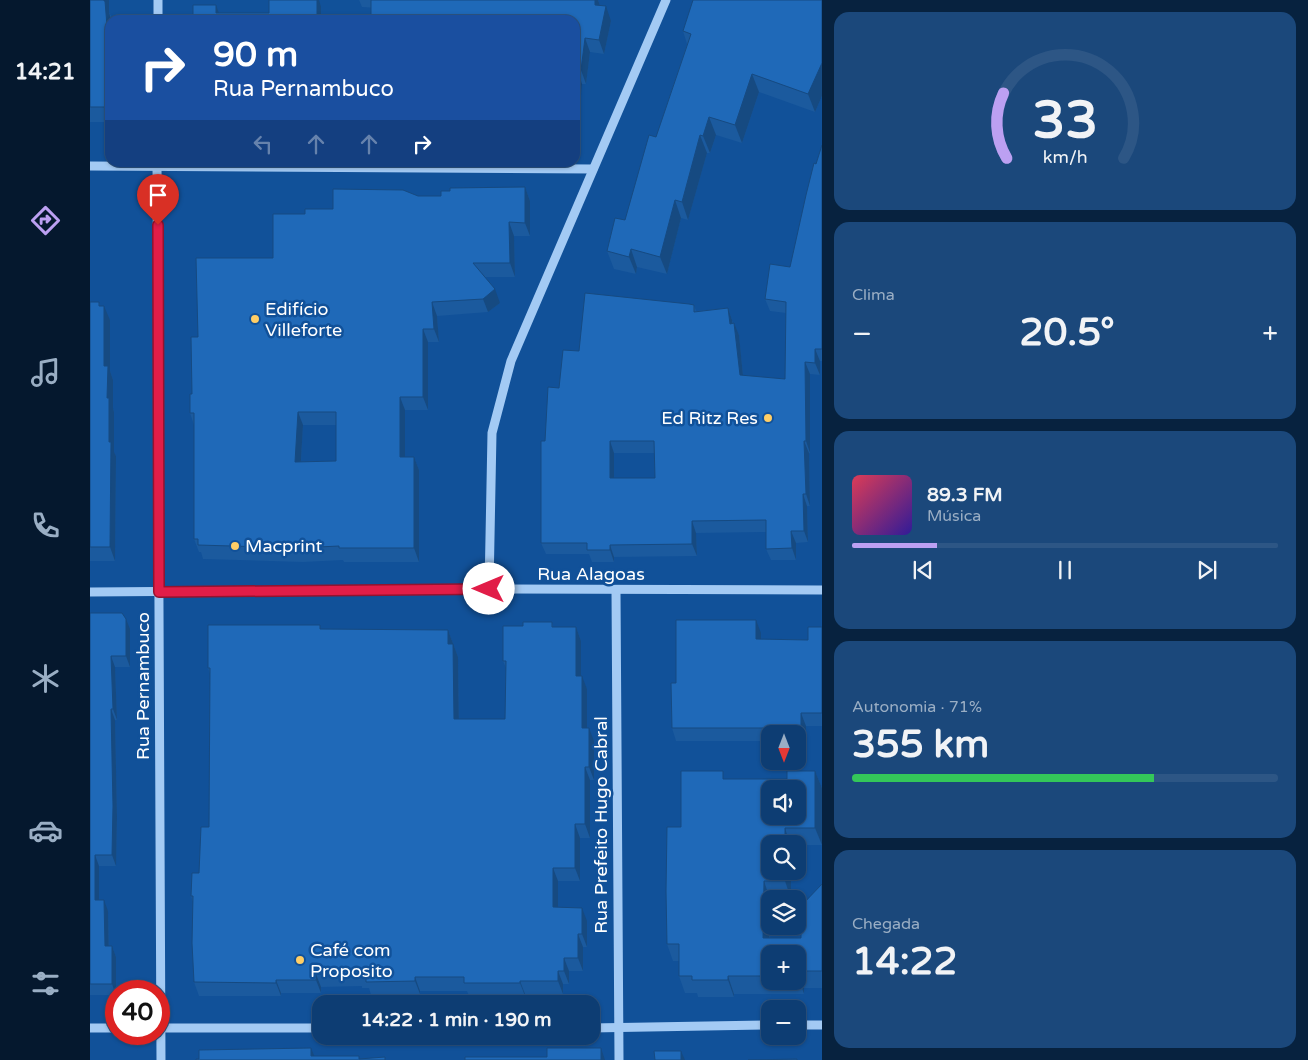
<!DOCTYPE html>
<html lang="pt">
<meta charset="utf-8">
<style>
:root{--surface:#0d3d73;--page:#1b487b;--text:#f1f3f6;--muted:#9aaec4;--line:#2d5685;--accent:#bca0f2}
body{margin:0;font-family:"Varela Round",sans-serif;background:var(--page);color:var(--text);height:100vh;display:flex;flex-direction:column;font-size:19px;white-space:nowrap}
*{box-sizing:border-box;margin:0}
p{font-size:16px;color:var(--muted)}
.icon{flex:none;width:28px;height:28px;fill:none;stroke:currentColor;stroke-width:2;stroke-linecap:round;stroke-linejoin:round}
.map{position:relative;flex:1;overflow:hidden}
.drawer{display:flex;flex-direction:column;gap:12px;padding:12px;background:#07223f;width:486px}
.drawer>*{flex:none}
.guide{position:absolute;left:15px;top:15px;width:475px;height:152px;border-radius:15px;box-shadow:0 1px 4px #0004,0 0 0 1px var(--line);background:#1a4fa0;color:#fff;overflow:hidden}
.needle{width:32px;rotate:180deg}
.tools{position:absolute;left:671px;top:725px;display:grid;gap:10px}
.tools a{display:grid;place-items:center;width:45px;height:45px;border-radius:10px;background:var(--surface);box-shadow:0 1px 4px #0004,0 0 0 1px var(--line);font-size:25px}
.speed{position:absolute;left:15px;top:980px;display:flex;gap:10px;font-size:25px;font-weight:700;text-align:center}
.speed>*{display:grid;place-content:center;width:65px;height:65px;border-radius:50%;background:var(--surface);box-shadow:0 1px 4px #0004,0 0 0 1px var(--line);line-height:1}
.speed .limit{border:8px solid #d22;background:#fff;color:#111}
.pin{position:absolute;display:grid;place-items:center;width:42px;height:42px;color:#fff;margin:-51px -21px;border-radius:50% 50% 50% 0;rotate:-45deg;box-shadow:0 0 5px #0007}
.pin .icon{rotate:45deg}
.me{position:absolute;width:55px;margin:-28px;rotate:270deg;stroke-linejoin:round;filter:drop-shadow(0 0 4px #0008)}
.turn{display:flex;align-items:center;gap:18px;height:105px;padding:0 25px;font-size:22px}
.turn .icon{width:65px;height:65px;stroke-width:2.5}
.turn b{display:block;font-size:35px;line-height:42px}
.lanes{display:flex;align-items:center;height:48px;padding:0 25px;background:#0003;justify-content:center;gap:25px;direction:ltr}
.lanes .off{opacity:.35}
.big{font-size:38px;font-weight:800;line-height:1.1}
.drawer .card{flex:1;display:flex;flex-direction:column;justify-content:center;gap:8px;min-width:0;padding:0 18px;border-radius:15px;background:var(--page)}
.drawer .dial{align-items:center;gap:0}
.dial svg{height:130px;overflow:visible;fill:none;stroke:var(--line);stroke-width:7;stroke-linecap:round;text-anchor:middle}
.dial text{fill:var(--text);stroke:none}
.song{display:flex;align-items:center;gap:15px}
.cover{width:60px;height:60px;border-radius:8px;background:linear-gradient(135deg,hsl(350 70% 55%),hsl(250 70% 35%))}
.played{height:5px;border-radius:2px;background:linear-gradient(90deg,var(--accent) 20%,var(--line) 20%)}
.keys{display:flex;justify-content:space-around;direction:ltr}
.heat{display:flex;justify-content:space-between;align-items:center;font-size:28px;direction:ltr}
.charge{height:8px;border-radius:4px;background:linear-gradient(90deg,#34c759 71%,var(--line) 0)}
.trip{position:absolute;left:222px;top:995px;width:288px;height:50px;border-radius:15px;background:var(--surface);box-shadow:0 1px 4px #0004,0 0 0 1px var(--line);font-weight:800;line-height:50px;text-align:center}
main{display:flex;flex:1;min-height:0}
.tab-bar{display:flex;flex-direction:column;width:90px;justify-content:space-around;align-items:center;background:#05182e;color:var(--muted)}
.tab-bar .icon{width:35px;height:35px}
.tab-bar .on{color:var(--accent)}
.tab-bar b{font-size:22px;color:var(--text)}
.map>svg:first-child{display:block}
</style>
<main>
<nav class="tab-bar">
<b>14:21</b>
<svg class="icon on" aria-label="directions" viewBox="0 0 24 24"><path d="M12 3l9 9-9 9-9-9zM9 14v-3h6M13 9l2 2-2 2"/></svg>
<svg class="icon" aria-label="music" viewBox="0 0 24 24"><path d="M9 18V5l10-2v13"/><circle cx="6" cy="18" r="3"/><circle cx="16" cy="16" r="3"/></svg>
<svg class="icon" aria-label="phone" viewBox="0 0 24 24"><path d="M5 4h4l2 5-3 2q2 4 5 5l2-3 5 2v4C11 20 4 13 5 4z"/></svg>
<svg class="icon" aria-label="climate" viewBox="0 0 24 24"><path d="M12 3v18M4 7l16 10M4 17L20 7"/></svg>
<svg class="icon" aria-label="car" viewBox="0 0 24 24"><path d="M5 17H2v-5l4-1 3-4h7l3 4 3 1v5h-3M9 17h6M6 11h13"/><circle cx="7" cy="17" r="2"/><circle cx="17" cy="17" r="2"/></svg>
<svg class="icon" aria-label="filters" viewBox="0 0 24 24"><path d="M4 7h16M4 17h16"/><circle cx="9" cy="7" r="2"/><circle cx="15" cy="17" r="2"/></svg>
</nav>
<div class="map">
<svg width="732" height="1060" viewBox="0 0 732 1060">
<rect width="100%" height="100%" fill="#115199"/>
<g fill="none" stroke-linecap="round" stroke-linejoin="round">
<!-- minor -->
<g stroke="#a3caf4" stroke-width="9">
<polyline points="68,20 68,0"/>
<polyline points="67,162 71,1060"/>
<polyline points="0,166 503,169"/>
<polyline points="399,589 402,433 421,361 576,0"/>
<polyline points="526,591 529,1060"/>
<polyline points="0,592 399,589 732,590"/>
<polyline points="708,1025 732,1025"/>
<polyline points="0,1028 26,1028"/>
<polyline points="69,1028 231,1028"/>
<polyline points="501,1028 680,1025"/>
</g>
</g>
<!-- wall -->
<g fill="#1b5a9e" fill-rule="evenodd">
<polygon points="0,0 19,12 21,16 20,122 0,122"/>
<polygon points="269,0 508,0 510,6 521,21 514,54 500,52 496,84 492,84 491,95 485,95 485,20 272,7"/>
<polygon points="732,0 732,96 725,112 669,92 652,143 626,135 620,153 617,153 598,220 591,218 577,274 547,267 546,274 524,269 517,251 535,220 566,137 597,44 593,31"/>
<path d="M732,145v216h-2v14l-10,-1v79h-1l1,53h-3l1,36 -12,1v17h-25l-5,-11v-17l-70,1 1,23 -83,1v5h-22l-3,-8h-43l-5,-11 4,-102 14,-53 20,-37 115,-46 2,6 32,-3 5,15 6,12 4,40 42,4 1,-66 -16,-2 -5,-12 25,-32 26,-103zM524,453h41v25h-41z"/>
<path d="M435,187l5,14v35h-16l1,41h-31l16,26 -12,9 -51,4 2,26h-11v68h-23v47h9l5,13v92h-75l-1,-2 -40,2 -100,-3 -2,-7h-2l-5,-13v-114l-4,-12 8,-76 75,-79 32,-44 113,-18h23l9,-5zM213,425h33v36l-35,1z"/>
<polygon points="0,302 9,302 10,306 20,320 20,371 23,380 23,408 24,412 24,452 26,456 25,561 0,561"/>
<polygon points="0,613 40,629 40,667 25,667 27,720 25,720 27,817 26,866 9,866 9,900 18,911 19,946 22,946 26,957 26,995 0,995"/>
<polygon points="462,622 463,627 486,627 491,641 491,676 497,689 497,728 504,741 504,780 500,780 500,838 490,838 490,881 468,881 468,907 497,921 497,947 493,947 493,971 479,971 479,984 473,984 473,994 435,994 435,996 379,996 377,991 330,991 330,994 281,995 279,988 272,988 272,986 231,987 231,993 191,993 191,996 109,996 104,982 103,902 101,896 109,873 119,827 120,674 118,668 232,629 358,630 368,657 369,719 415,719 416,668 413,661 433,626"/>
<polygon points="732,627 732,726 716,726 716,741 708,741 708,734 680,734 680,741 586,741 582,728 586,683 671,633 671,639 718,640"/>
<path d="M725,771l7,17v57h-24v-1h-28l21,27v28h-21v39h31l21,-54v104h-18v6h-70v3h-36l-1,-4h-12l-6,-17v-15h-6l-6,-17 14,-117 45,-48h61zM680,954h28v27h-28z"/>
</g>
<!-- shaded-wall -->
<g fill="#164a81">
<polygon points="14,0 19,0 19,12 21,20 20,20 20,111 18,107"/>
<polygon points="227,0 229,0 231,7 231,20 227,20"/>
<polygon points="505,0 508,0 511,9 505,5"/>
<polygon points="126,5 130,16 126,13"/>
<polygon points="516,6 521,21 514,54 509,40"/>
<polygon points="495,38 500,52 496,84 491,70"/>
<polygon points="732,63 732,96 725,112 718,94"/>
<polygon points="487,69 492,84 491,95 486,81"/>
<polygon points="662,74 669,92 652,143 645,125"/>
<polygon points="619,117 626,135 620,153 613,136"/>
<polygon points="610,135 617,153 598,220 592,202"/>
<polygon points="435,187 440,201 440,236 435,223"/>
<polygon points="585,200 591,218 577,274 570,257"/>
<polygon points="419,222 424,236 425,277 420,263"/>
<polygon points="541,249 547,267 546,274 539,257"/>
<polygon points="405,289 410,303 398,312 393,299"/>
<polygon points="342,302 347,316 349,342 344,329"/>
<polygon points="14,306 20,320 20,371 23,380 23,408 24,412 24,452 26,456 25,561 20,547 19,442 17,398 14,366"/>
<polygon points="638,308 642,320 644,335 640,324"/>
<polygon points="644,323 649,335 654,386 650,375"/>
<polygon points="333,329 338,342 338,410 333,397"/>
<polygon points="725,349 730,361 730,375 725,363"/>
<polygon points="715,362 720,374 720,453 716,441"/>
<polygon points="310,397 315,410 315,470 310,457"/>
<polygon points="208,412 213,425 210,476 205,462"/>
<polygon points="520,441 524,453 524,489 520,478"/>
<polygon points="714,441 719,453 720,506 716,494"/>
<polygon points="324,457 329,470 329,562 324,548"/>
<polygon points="713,494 717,506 718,542 714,531"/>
<polygon points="602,521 606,533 607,556 602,544"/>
<polygon points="701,531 706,543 706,560 702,548"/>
<polygon points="520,545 524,557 524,562 520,550"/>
<polygon points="36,619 40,629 40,667 36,656"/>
<polygon points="666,620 671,633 671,653 666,639"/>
<polygon points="486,627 491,641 491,689 486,676"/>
<polygon points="358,630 368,657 369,732 364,719 358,644"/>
<polygon points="21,656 25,667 27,720 23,709"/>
<polygon points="492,676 497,689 497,741 492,728"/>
<polygon points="21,709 25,720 27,817 26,866 22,855"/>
<polygon points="711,713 716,726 716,741 711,728"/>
<polygon points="499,728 504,741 504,780 499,767"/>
<polygon points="495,767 500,780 500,838 495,824"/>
<polygon points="725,771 732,788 732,845 725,828"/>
<polygon points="485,824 490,838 490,881 485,868"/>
<polygon points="695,828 700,844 695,844"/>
<polygon points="5,855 9,866 9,911 5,900"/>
<polygon points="463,868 468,881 468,921 463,907"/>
<polygon points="695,871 701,871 701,899 695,881"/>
<polygon points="674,881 680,899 679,955 673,938"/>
<polygon points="14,900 18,911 19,957 15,946"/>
<polygon points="492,908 497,921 497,947 492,934"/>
<polygon points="488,934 493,947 493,971 488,958"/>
<polygon points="22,946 26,957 26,995 22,984"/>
<polygon points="474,958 479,971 479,984 474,971"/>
<polygon points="468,971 473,984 473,994 468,981"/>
<polygon points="708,971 714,988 714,994 708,976"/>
<polygon points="226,974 231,987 231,993 226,980"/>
<polygon points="638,976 644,994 644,997 638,980"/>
<polygon points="325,977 330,991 330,994 325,981"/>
<polygon points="186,980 191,993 191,996 186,983"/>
<polygon points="430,981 435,994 435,996 430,983"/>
<polygon points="221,1048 226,1060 221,1056"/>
<polygon points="511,1048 515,1060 511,1060"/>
<polygon points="591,1051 595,1060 591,1060"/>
</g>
<!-- building -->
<g fill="#1f69b8" stroke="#164a81" fill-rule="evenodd">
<polygon points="0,0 14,0 14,1 15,1 18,38 18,107 0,107"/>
<polygon points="179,0 227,0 227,20 103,20 103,5 126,5 126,13 179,13"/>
<polygon points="281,0 505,0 505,5 516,6 509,40 495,38 491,70 487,69 486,81 485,20 281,20"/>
<polygon points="603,0 732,0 732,63 718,94 662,74 645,125 619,117 613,136 610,135 592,202 585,200 570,257 541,249 539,257 517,251 525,218 535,220 559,135 566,137 601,34 593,31"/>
<path d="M732,145v204h-7v14l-10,-1 1,79h-2l2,53h-3l1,37h-13l1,17 -26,1v-29l-74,1v23l-82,1v5h-23v-7h-46v-102h4l3,-54 11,1 4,-38 16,1 6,-58 104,11 5,1v7l34,-4 2,16 4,-1 6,52 45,4 1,-77 -21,-3 5,-35 20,3 16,-72 8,-32 2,1zM520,441h44l1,37h-45z"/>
<path d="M435,187v36l-16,-1 1,41h-37l22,26 -12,10 -51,3 2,27h-11v68h-23v60h14v91h-75v-2l-41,2 -100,-3v-6h-4v-126h-4v-19h2l-1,-57h7l-2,-79h77v-44h32v-5h28v-20l70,1 15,6h23v-5h9v-3zM208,412h38v49l-41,1z"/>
<polygon points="0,302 9,302 9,306 14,306 14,366 18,366 17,398 19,398 19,442 21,442 20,547 0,547"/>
<polygon points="0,613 32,613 36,619 36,656 21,656 23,709 21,709 23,806 22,855 5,855 5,900 14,900 15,946 22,946 22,984 0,984"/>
<polygon points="586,620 666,620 666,639 718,640 718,627 732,627 732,713 711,713 711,728 582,728 581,683 586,683"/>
<polygon points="433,622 462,622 462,627 486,627 486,676 492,676 492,728 499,728 499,767 495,767 495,824 485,824 485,868 463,868 463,907 492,908 492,934 488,934 488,958 474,958 474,971 468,971 468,981 430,981 430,983 374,983 374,977 325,977 325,981 276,982 276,974 268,974 268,973 226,974 226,980 186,980 186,983 104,982 102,943 103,896 101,896 102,873 109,873 111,827 119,827 120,668 118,668 118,625 230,625 230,629 358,630 358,644 363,644 364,719 415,719 416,661 413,661 413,626 433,626"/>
<path d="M591,771h42v8h64v-8h28v57h-30v16h-15v27h15v10h-21l-1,57h38v-32l21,-22v87h-24v5v-22h-28v22h-42v4h-36v-4h-13v-32h-12l-1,-53 1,-64h14zM680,789h28v27h-28z"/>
<polygon points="221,1048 221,1056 269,1056 269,1059 295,1057 295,1060 106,1060 106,1059 109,1059 109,1050"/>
<polygon points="457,1048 511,1048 511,1060 375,1060 375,1057 457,1057"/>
<polygon points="564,1051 591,1051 591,1060 565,1060"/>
<polygon points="707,1059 707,1060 658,1060"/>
</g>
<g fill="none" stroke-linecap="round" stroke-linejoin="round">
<defs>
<polyline id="route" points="68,225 69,592 399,589"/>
</defs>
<!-- route casing -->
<use href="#route" stroke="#92132f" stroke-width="12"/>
<!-- route -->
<use href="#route" stroke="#e11d48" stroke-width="9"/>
</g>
<!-- markers -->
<g fill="#ffce66" stroke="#115199" stroke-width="2">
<circle cx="165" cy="319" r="5"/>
<circle cx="678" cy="418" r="5"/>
<circle cx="145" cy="546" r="5"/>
<circle cx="210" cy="960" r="5"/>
</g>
<g text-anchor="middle" stroke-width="5" stroke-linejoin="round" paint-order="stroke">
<!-- poi labels -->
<g font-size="18" fill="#fff" stroke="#115199" text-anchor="start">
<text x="175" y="315">Edifício<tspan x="175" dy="21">Villeforte</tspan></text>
<text x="668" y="424" text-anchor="end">Ed Ritz Res</text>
<text x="155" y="552">Macprint</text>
<text x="220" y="956">Café com<tspan x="220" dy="21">Proposito</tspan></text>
</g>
<!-- street labels -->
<g font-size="18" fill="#fff" stroke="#115199">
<text x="501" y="580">Rua Alagoas</text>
<text transform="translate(53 686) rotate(-90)" y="6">Rua Pernambuco</text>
<text transform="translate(511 825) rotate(-90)" y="6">Rua Prefeito Hugo Cabral</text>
</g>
</g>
</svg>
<div class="tools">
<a><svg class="needle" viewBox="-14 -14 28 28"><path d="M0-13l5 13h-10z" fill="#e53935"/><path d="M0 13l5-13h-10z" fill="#9aaec4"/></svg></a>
<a><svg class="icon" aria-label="sound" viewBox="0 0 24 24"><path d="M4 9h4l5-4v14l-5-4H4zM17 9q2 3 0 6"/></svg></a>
<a><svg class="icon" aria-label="search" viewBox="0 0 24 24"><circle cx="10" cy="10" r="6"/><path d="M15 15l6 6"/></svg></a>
<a><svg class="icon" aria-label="layers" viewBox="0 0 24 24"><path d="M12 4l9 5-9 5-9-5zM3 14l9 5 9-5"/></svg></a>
<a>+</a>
<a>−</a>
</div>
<div class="speed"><div class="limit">40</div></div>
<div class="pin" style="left:68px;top:225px;background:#d93025"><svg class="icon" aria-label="arrive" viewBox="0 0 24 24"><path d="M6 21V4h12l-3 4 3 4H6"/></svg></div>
<svg class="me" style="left:399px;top:589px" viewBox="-20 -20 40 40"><circle r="19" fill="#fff"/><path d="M0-13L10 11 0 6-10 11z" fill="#e11d48"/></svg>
<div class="trip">14:22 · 1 min · 190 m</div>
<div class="guide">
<div class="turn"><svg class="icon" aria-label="right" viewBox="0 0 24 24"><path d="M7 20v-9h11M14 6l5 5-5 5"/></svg><div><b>90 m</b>Rua Pernambuco</div></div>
<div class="lanes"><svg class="icon off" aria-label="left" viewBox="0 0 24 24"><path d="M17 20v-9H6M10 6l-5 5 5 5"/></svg><svg class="icon off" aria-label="ahead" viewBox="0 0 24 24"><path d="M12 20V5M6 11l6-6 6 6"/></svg><svg class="icon off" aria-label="ahead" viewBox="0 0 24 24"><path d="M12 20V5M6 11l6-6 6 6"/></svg><svg class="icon" aria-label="right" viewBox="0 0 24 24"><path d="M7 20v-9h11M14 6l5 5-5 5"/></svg></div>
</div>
</div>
<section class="drawer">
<div class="card dial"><svg viewBox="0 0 100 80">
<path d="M14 69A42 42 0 1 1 86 69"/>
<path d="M14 69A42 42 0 0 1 12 29" stroke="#bca0f2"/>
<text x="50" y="56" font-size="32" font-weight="700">33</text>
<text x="50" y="72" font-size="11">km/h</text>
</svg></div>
<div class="card"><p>Clima</p>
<div class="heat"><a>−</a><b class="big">20.5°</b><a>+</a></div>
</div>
<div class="card">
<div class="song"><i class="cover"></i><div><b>89.3 FM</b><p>Música</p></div></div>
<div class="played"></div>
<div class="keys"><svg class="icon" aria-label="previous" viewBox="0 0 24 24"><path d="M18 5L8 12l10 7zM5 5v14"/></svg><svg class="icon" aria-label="pause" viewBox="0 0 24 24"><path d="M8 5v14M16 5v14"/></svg><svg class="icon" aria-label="next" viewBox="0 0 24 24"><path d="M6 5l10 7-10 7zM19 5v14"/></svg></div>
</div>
<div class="card"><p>Autonomia · 71%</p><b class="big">355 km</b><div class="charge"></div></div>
<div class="card"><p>Chegada</p><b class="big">14:22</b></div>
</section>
</main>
